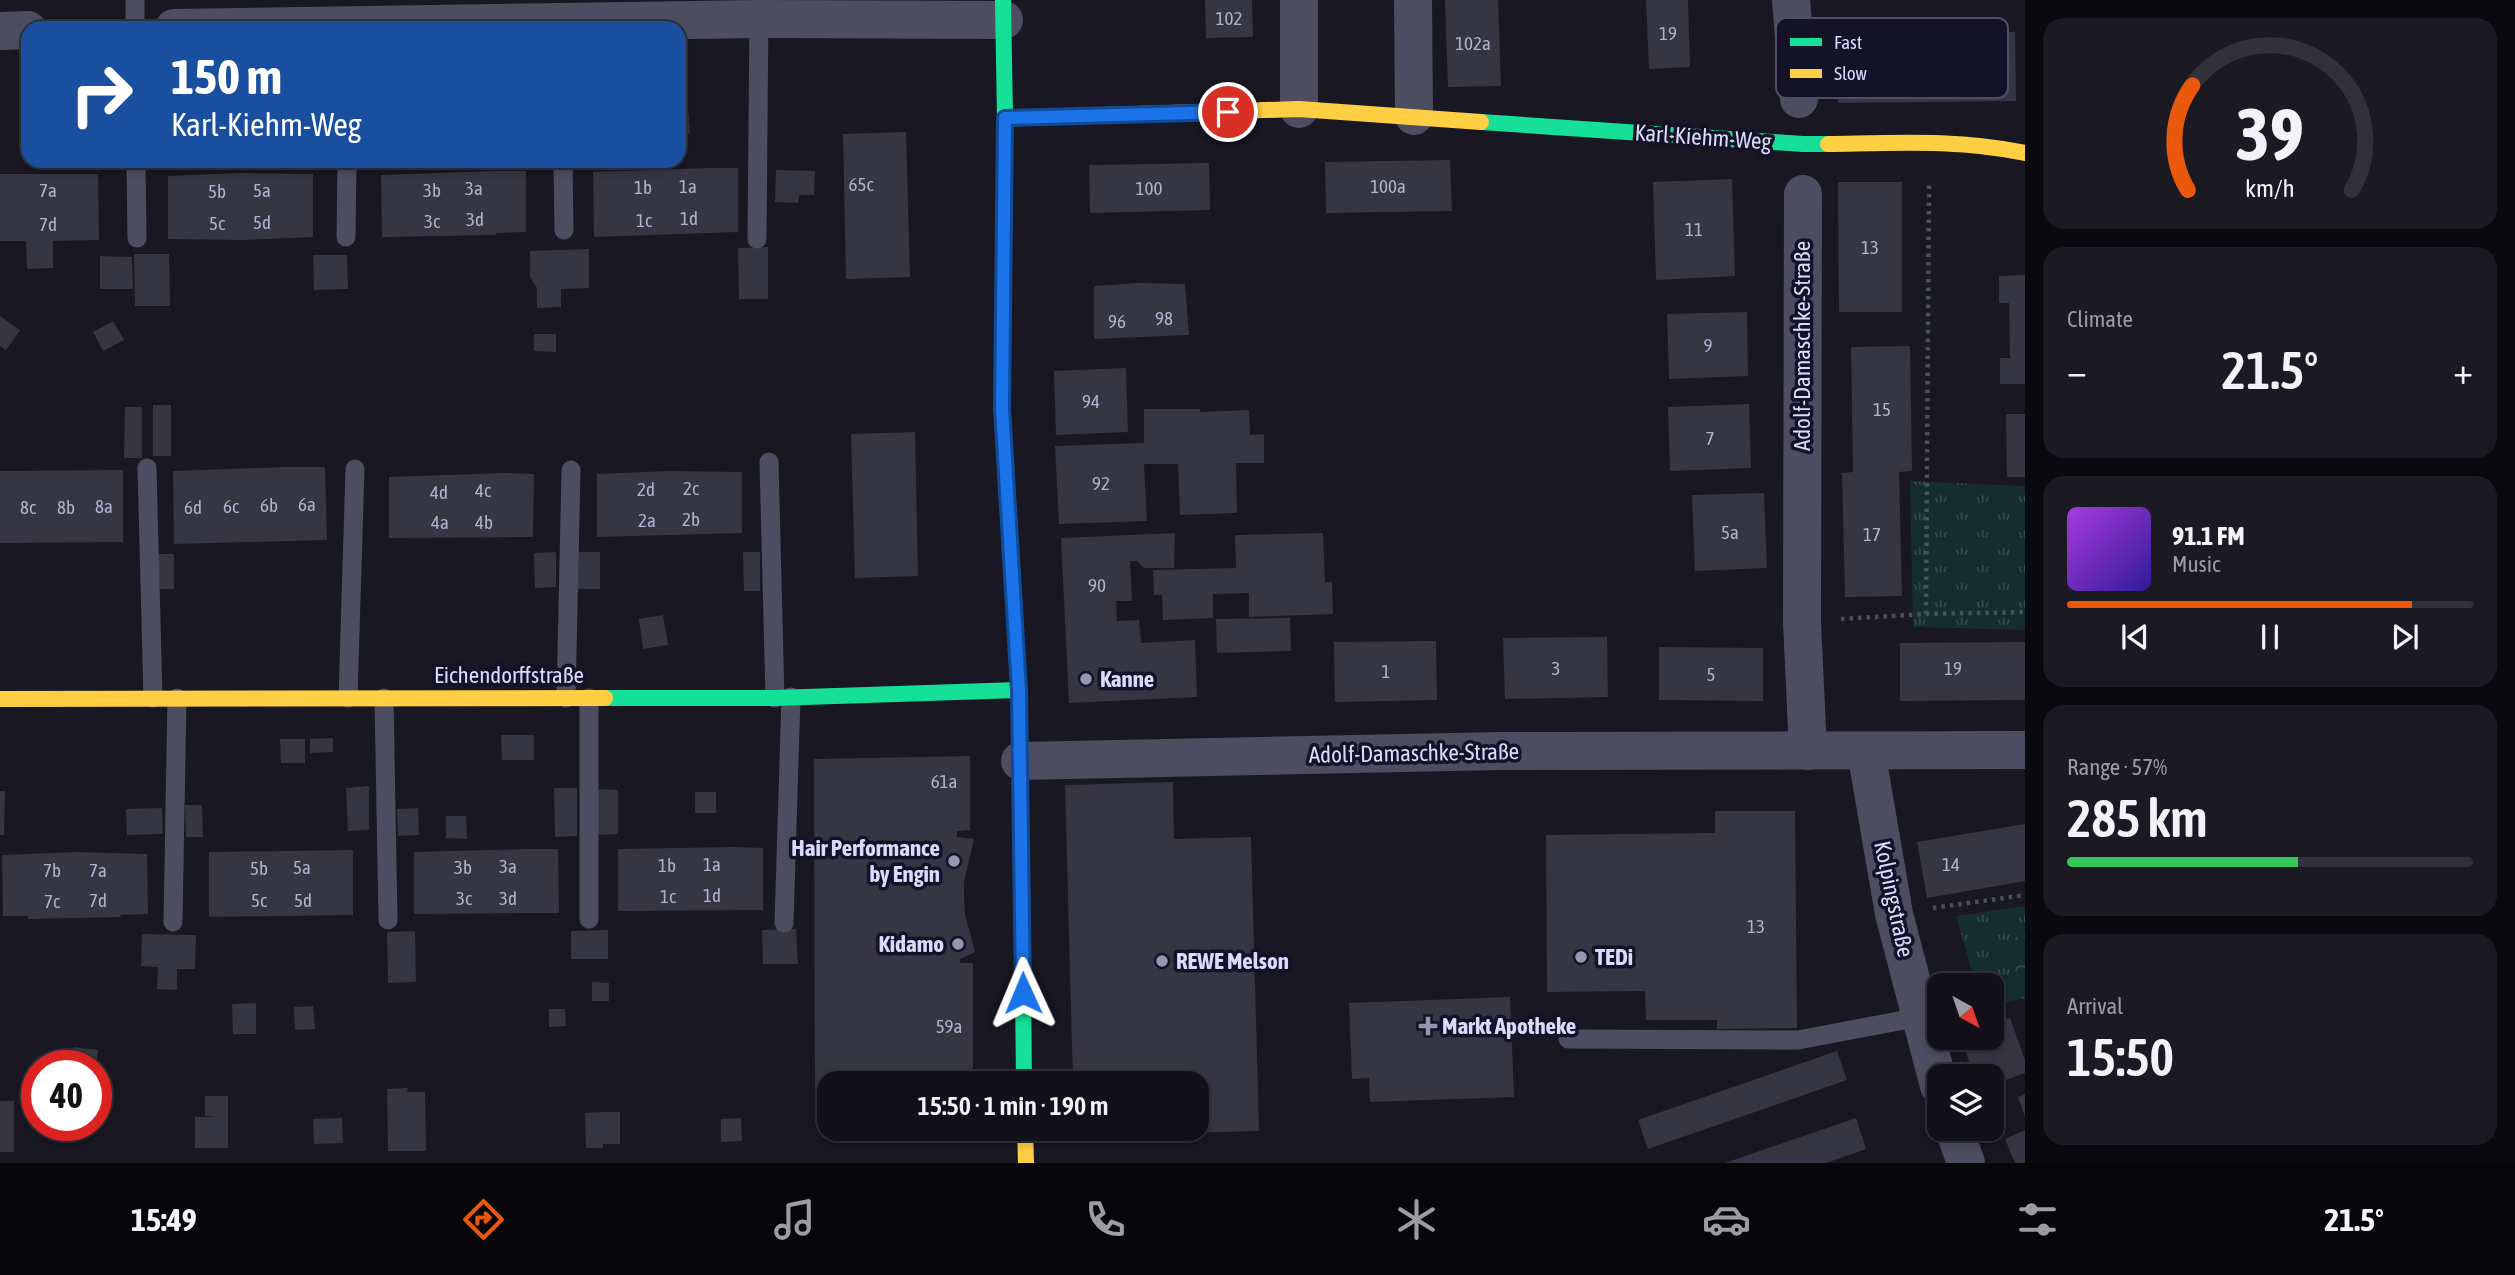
<!DOCTYPE html>
<meta charset="utf-8">
<style>
:root{--surface:#12111a;--page:#1b1a23;--text:#f1f3f6;--muted:#9c9da2;--line:#313139;--accent:#ea580c}
body{margin:0;font-family:"Asap Condensed",sans-serif;background:var(--page);color:var(--text);height:100vh;display:flex;flex-direction:column;font-size:26px;white-space:nowrap}
*{box-sizing:border-box;margin:0}
p{font-size:23px;color:var(--muted)}
.icon{flex:none;width:38px;height:38px;fill:none;stroke:currentColor;stroke-width:2;stroke-linecap:round;stroke-linejoin:round}
.map{position:relative;flex:1;overflow:hidden}
.side{display:flex;flex-direction:column;gap:18px;padding:18px;background:#0a090e;width:490px}
.side>*{flex:none}
.top-card{position:absolute;left:21px;top:21px;width:665px;height:147px;border-radius:21px;box-shadow:0 4px 10px #0003,0 0 0 2px var(--line);background:#1a4fa0;color:#fff;overflow:hidden}
.needle{width:46px;rotate:140deg}
.fabs{position:absolute;left:1927px;top:973px;display:grid;gap:14px}
.fabs a{display:grid;place-items:center;width:77px;height:77px;border-radius:14px;background:var(--surface);box-shadow:0 4px 10px #0003,0 0 0 2px var(--line);font-size:35px}
.speed{position:absolute;left:21px;top:1050px;display:flex;gap:14px;font-size:35px;font-weight:700;text-align:center}
.speed>*{display:grid;place-content:center;width:91px;height:91px;border-radius:50%;background:var(--surface);box-shadow:0 4px 10px #0003,0 0 0 2px var(--line);line-height:1}
.speed .limit{border:10px solid #d22;background:#fff;color:#111}
.pin{position:absolute;display:grid;place-items:center;width:60px;height:60px;color:#fff;margin:-30px;border:4px solid #fff;border-radius:50%;box-shadow:0 2px 7px #0007}
.me{position:absolute;width:77px;margin:-38px;rotate:359deg;stroke-linejoin:round;filter:drop-shadow(0 0 5px #0008)}
.turn{display:flex;align-items:center;gap:24px;height:147px;padding:0 35px;font-size:32px}
.turn .icon{width:91px;height:91px;stroke-width:2.5}
.turn b{display:block;font-size:49px;line-height:60px}
.big{font-size:52px;font-weight:600;line-height:1.1}
.side .tile{flex:1;display:flex;flex-direction:column;justify-content:center;gap:10px;min-width:0;padding:0 24px;border-radius:21px;background:var(--page)}
.side .dial{align-items:center;gap:0}
.dial svg{height:182px;overflow:visible;fill:none;stroke:var(--line);stroke-width:7;stroke-linecap:round;text-anchor:middle}
.dial text{fill:var(--text);stroke:none}
.song{display:flex;align-items:center;gap:21px}
.cover{width:84px;height:84px;border-radius:10px;background:linear-gradient(135deg,hsl(280 70% 55%),hsl(250 70% 35%))}
.played{height:7px;border-radius:4px;background:linear-gradient(90deg,var(--accent) 85%,var(--line) 85%)}
.keys{display:flex;justify-content:space-around;direction:ltr}
.heat{display:flex;justify-content:space-between;align-items:center;font-size:38px;direction:ltr}
.charge{height:10px;border-radius:5px;background:linear-gradient(90deg,#34c759 57%,var(--line) 0)}
.trip{position:absolute;left:817px;top:1071px;width:392px;height:70px;border-radius:21px;background:var(--surface);box-shadow:0 4px 10px #0003,0 0 0 2px var(--line);font-weight:600;line-height:70px;text-align:center}
.tabs{display:flex;height:112px;justify-content:space-around;align-items:center;background:#07070a;color:var(--muted)}
.tabs .icon{width:49px;height:49px}
.tabs .active{color:var(--accent)}
.tabs b{font-size:32px;color:var(--text)}
main{display:flex;flex:1;min-height:0}
.map>svg:first-child{display:block}
</style>
<main>
<div class="map">
<svg width="2025" height="1163" viewBox="0 0 2025 1163">
<defs>
<pattern id="grass-tufts" width="24" height="20" patternUnits="userSpaceOnUse" patternTransform="scale(1.75)"><rect width="24" height="20" fill="#152d2c"/><path d="M3 7l-1-3M5 7V3M7 7l1-3M15 17l-1-3M17 17v-4M19 17l1-3" fill="none" stroke="#364b4c"/></pattern>
<pattern id="forest-crowns" width="20" height="18" patternUnits="userSpaceOnUse" patternTransform="scale(1.75)"><rect width="20" height="18" fill="#152d2c"/><path d="M2 6a3 3 0 1 1 6 0M12 15a3 3 0 1 1 6 0" fill="none" stroke="#364b4c"/></pattern>
</defs>
<rect width="100%" height="100%" fill="#181722"/>
<!-- grass -->
<g fill="url(#grass-tufts)">
<polygon points="1910,481 2025,486 2025,630 1913,627"/>
<polygon points="2025,906 2025,998 1992,1006 1992,985 1976,985 1956,916"/>
</g>
<!-- forest -->
<polygon fill="url(#forest-crowns)" points="2025,935 2025,998 2022,999 2006,940"/>
<!-- building -->
<g fill="#363544">
<polygon points="1205,0 1252,0 1253,37 1206,38"/>
<polygon points="1445,0 1498,0 1501,86 1448,87"/>
<polygon points="1646,0 1688,0 1690,67 1649,69"/>
<polygon points="2015,32 2016,101 1838,103 1837,33"/>
<polygon points="679,96 687,96 690,133 679,134"/>
<polygon points="906,132 910,277 846,279 843,134"/>
<polygon points="1450,160 1452,211 1326,213 1325,162"/>
<polygon points="454,161 482,161 483,169 454,169"/>
<polygon points="1209,163 1210,210 1090,213 1089,165"/>
<polygon points="710,168 738,168 738,232 594,237 593,172"/>
<polygon points="776,170 815,171 814,195 799,195 798,203 775,202"/>
<polygon points="495,171 526,171 526,232 496,233 496,235 382,237 381,175"/>
<polygon points="240,173 313,174 313,237 241,240 168,239 168,176"/>
<polygon points="0,174 98,174 99,240 53,241 53,268 27,269 26,241 0,241"/>
<polygon points="1732,179 1735,276 1656,280 1653,182"/>
<polygon points="1838,182 1902,182 1902,312 1839,312"/>
<polygon points="768,247 768,299 739,299 738,248"/>
<polygon points="589,249 589,288 561,289 561,307 537,308 537,288 530,277 530,251"/>
<polygon points="134,254 169,254 170,306 135,306"/>
<polygon points="313,255 347,255 348,289 314,290"/>
<polygon points="100,256 132,257 133,289 100,289"/>
<polygon points="2025,275 2025,384 2000,384 2000,358 2010,358 2009,303 1999,303 1999,276"/>
<polygon points="1139,283 1185,284 1189,335 1094,339 1094,286"/>
<polygon points="1747,312 1748,376 1669,379 1667,314"/>
<polygon points="0,316 20,330 6,350 0,346"/>
<polygon points="113,321 124,340 103,351 93,332"/>
<polygon points="534,334 556,334 556,352 534,351"/>
<polygon points="1910,346 1912,471 1899,472 1902,596 1845,597 1842,473 1853,472 1851,347"/>
<polygon points="1126,368 1128,432 1056,435 1054,371"/>
<polygon points="1749,404 1751,468 1670,471 1668,407"/>
<rect x="153" y="405" width="18" height="51"/>
<polygon points="125,407 142,407 142,458 124,458"/>
<polygon points="1144,409 1200,409 1200,412 1249,410 1250,435 1264,434 1264,463 1236,463 1237,513 1180,515 1178,464 1144,464 1147,521 1059,524 1055,446 1144,443"/>
<polygon points="2006,414 2025,414 2025,477 2007,477"/>
<polygon points="915,432 918,576 855,578 851,434"/>
<polygon points="287,467 325,467 327,540 174,544 173,471"/>
<polygon points="123,470 123,542 0,543 0,471"/>
<polygon points="669,471 742,472 742,533 597,537 597,474"/>
<polygon points="505,473 534,474 533,537 389,538 389,477"/>
<polygon points="1764,493 1767,568 1695,571 1692,495"/>
<polygon points="1175,533 1174,568 1144,568 1137,561 1130,561 1132,601 1116,601 1117,621 1139,620 1141,643 1195,640 1197,697 1069,703 1061,538"/>
<polygon points="1323,533 1325,582 1332,582 1333,614 1249,617 1249,593 1213,594 1213,618 1163,620 1162,595 1154,595 1153,570 1236,568 1235,535"/>
<polygon points="556,552 556,587 535,588 534,553"/>
<polygon points="576,552 600,552 600,589 577,589"/>
<polygon points="743,552 760,552 760,591 744,591"/>
<rect x="157" y="554" width="17" height="35"/>
<polygon points="663,615 668,645 643,649 639,619"/>
<polygon points="1290,618 1291,651 1217,653 1216,619"/>
<polygon points="1607,637 1608,697 1505,699 1503,638"/>
<polygon points="1436,641 1437,700 1335,702 1334,642"/>
<polygon points="2025,642 2025,700 1900,701 1900,643"/>
<polygon points="1659,647 1763,648 1763,701 1659,700"/>
<polygon points="501,735 534,735 534,760 502,760"/>
<polygon points="333,738 333,752 310,753 310,739"/>
<polygon points="280,739 305,739 305,763 281,763"/>
<polygon points="970,756 970,830 957,831 957,837 974,839 964,882 964,897 965,914 975,952 960,959 960,963 973,963 973,1083 830,1083 830,1107 815,1108 814,759"/>
<polygon points="1173,782 1174,839 1251,837 1259,1131 1075,1136 1075,1129 1197,1129 1197,1083 1073,1083 1065,785"/>
<polygon points="369,786 369,830 348,831 346,788"/>
<polygon points="554,788 577,788 577,836 555,837"/>
<polygon points="598,789 618,790 618,834 598,835"/>
<polygon points="0,791 5,791 4,835 0,835"/>
<rect x="695" y="792" width="21" height="21"/>
<polygon points="185,805 202,805 203,837 186,837"/>
<polygon points="162,808 163,834 127,835 126,809"/>
<polygon points="418,808 419,835 398,836 397,809"/>
<polygon points="1715,811 1795,811 1797,1028 1717,1029 1717,1020 1646,1020 1645,991 1547,992 1546,835 1715,833"/>
<polygon points="446,816 466,816 467,839 446,838"/>
<polygon points="2025,824 2025,881 1927,898 1917,842"/>
<polygon points="734,847 763,848 763,910 618,911 618,849"/>
<polygon points="530,849 558,849 559,913 414,914 414,852"/>
<polygon points="353,850 353,915 209,917 209,852"/>
<polygon points="75,852 147,854 148,914 120,915 121,917 28,919 28,916 3,916 2,855"/>
<polygon points="796,929 798,964 763,964 762,930"/>
<polygon points="608,930 608,959 571,959 571,931"/>
<polygon points="415,931 416,982 388,983 387,932"/>
<polygon points="142,934 196,935 195,969 177,969 177,990 157,989 158,967 141,966"/>
<polygon points="592,982 609,983 609,1001 592,1001"/>
<polygon points="1510,997 1514,1097 1370,1102 1369,1078 1352,1079 1349,1003"/>
<polygon points="256,1003 256,1034 233,1034 232,1004"/>
<polygon points="313,1006 315,1029 295,1030 294,1007"/>
<polygon points="549,1009 565,1009 566,1026 549,1027"/>
<polygon points="2010,1018 2025,1060 2025,1073 1992,1085 1992,1076 1974,1076 1961,1038 1992,1038 1992,1025"/>
<polygon points="73,1047 98,1050 96,1066 70,1066"/>
<polygon points="1837,1051 1847,1080 1648,1149 1638,1120"/>
<polygon points="408,1088 407,1092 425,1092 426,1151 388,1151 387,1089"/>
<polygon points="2025,1094 2025,1117 2018,1097"/>
<polygon points="205,1096 228,1096 228,1148 195,1148 195,1117 218,1117 205,1116"/>
<rect x="0" y="1101" width="14" height="51"/>
<polygon points="603,1112 620,1112 620,1144 603,1144 603,1148 586,1148 585,1113"/>
<polygon points="342,1118 343,1143 314,1144 313,1119"/>
<polygon points="741,1118 742,1141 721,1142 721,1119"/>
<polygon points="1856,1118 1866,1149 1826,1163 1725,1163"/>
<polygon points="2025,1130 2025,1163 2015,1163 2005,1139"/>
</g>
<g fill="none" stroke-linecap="round" stroke-linejoin="round">
<!-- path -->
<g stroke="#46525e" stroke-width="4.5" stroke-dasharray="3.5 5" stroke-linecap="butt">
<polyline points="1926,614 1929,181"/>
<polyline points="1841,619 1926,614 2025,612"/>
<polyline points="1933,908 2025,895"/>
</g>
<!-- lane -->
<g stroke="#4d4d62" stroke-width="19">
<polyline points="135,0 135,28"/>
<polyline points="136,161 137,238"/>
<polyline points="563,161 564,230"/>
<polyline points="346,237 347,161"/>
<polyline points="757,239 759,12"/>
<polyline points="769,462 775,698"/>
<polyline points="147,468 153,698"/>
<polyline points="348,698 355,469"/>
<polyline points="384,698 388,920"/>
<polyline points="566,698 571,470"/>
<polyline points="589,698 589,919"/>
<polyline points="173,922 177,698"/>
<polyline points="784,923 791,697"/>
<polyline points="1568,1039 1798,1040 1920,1017"/>
</g>
<!-- street -->
<g stroke="#4d4d62" stroke-width="38">
<polyline points="1299,0 1299,109"/>
<polyline points="1413,0 1414,116"/>
<polyline points="1791,0 1799,99"/>
<polyline points="174,28 759,19 1004,20"/>
<polyline points="0,31 28,30"/>
<polyline points="1803,194 1802,622 1808,751"/>
<polyline points="1866,751 1894,914 1939,1086"/>
<polyline points="1020,761 1501,751 2025,750"/>
<polyline points="1954,1129 1966,1163"/>
</g>
<!-- fast -->
<g stroke="#16e098" stroke-width="16">
<polyline points="1003,0 1005,118 1002,408 1005,455"/>
<polyline points="1481,122 1803,144 1828,144"/>
<polyline points="605,698 775,698 1019,690"/>
<polyline points="1023,987 1024,1083"/>
</g>
<!-- slow -->
<g stroke="#ffcf43" stroke-width="16">
<polyline points="1005,118 1299,109 1481,122"/>
<path d="M1828,144c66,-1 132,-5 197,9"/>
<polyline points="1005,455 1019,690 1023,987"/>
<polyline points="0,699 605,698"/>
<polyline points="1025,1129 1026,1163"/>
</g>
</g>
<g fill="none" stroke-linecap="round" stroke-linejoin="round">
<defs>
<polyline id="route" points="1023,993 1019,690 1002,408 1005,118 1228,112"/>
</defs>
<!-- route casing -->
<use href="#route" stroke="#114b97" stroke-width="18"/>
<!-- route -->
<use href="#route" stroke="#1a73e8" stroke-width="12"/>
</g>
<!-- markers -->
<g fill="#9796b0" stroke="#141227" stroke-width="2.5">
<circle cx="1086" cy="679" r="7"/>
<circle cx="954" cy="861" r="7"/>
<circle cx="958" cy="944" r="7"/>
<circle cx="1581" cy="957" r="7"/>
<circle cx="1162" cy="961" r="7"/>
<path d="M1424.5 1015.5h7v7h7v7h-7v7h-7v-7h-7v-7h7z"/>
</g>
<g text-anchor="middle" stroke-width="7" stroke-linejoin="round" paint-order="stroke">
<!-- number labels -->
<g font-size="19" fill="#b2b1ce">
<text x="1229" y="25">102</text>
<text x="1668" y="40">19</text>
<text x="1473" y="50">102a</text>
<text x="861" y="191">65c</text>
<text x="688" y="193">1a</text>
<text x="1388" y="193">100a</text>
<text x="643" y="194">1b</text>
<text x="474" y="195">3a</text>
<text x="1149" y="195">100</text>
<text x="48" y="197">7a</text>
<text x="262" y="197">5a</text>
<text x="432" y="197">3b</text>
<text x="217" y="198">5b</text>
<text x="689" y="225">1d</text>
<text x="475" y="226">3d</text>
<text x="644" y="227">1c</text>
<text x="432" y="228">3c</text>
<text x="262" y="229">5d</text>
<text x="217" y="230">5c</text>
<text x="48" y="231">7d</text>
<text x="1694" y="236">11</text>
<text x="1870" y="254">13</text>
<text x="1164" y="325">98</text>
<text x="1117" y="328">96</text>
<text x="1708" y="352">9</text>
<text x="1091" y="408">94</text>
<text x="1882" y="416">15</text>
<text x="1710" y="445">7</text>
<text x="1101" y="490">92</text>
<text x="691" y="495">2c</text>
<text x="646" y="496">2d</text>
<text x="483" y="497">4c</text>
<text x="439" y="499">4d</text>
<text x="307" y="511">6a</text>
<text x="269" y="512">6b</text>
<text x="104" y="513">8a</text>
<text x="231" y="513">6c</text>
<text x="28" y="514">8c</text>
<text x="66" y="514">8b</text>
<text x="193" y="514">6d</text>
<text x="691" y="526">2b</text>
<text x="647" y="527">2a</text>
<text x="440" y="529">4a</text>
<text x="484" y="529">4b</text>
<text x="1730" y="539">5a</text>
<text x="1872" y="541">17</text>
<text x="1097" y="592">90</text>
<text x="1556" y="675">3</text>
<text x="1953" y="675">19</text>
<text x="1386" y="678">1</text>
<text x="1711" y="681">5</text>
<text x="944" y="788">61a</text>
<text x="712" y="871">1a</text>
<text x="1951" y="871">14</text>
<text x="667" y="872">1b</text>
<text x="508" y="873">3a</text>
<text x="302" y="874">5a</text>
<text x="463" y="874">3b</text>
<text x="259" y="875">5b</text>
<text x="52" y="877">7b</text>
<text x="98" y="877">7a</text>
<text x="712" y="902">1d</text>
<text x="668" y="903">1c</text>
<text x="464" y="905">3c</text>
<text x="508" y="905">3d</text>
<text x="98" y="907">7d</text>
<text x="259" y="907">5c</text>
<text x="303" y="907">5d</text>
<text x="52" y="908">7c</text>
<text x="1756" y="933">13</text>
<text x="949" y="1033">59a</text>
</g>
<!-- street labels -->
<g font-size="23" fill="#dcdafc" stroke="#141227">
<text transform="translate(1703 137) rotate(4)" y="8">Karl-Kiehm-Weg</text>
<text transform="translate(1802 346) rotate(-90)" y="8">Adolf-Damaschke-Straße</text>
<text x="509" y="683">Eichendorffstraße</text>
<text transform="translate(1414 753) rotate(-1)" y="8">Adolf-Damaschke-Straße</text>
<text transform="translate(1894 899) rotate(78)" y="8">Kolpingstraße</text>
</g>
<!-- poi labels -->
<g font-size="23" font-weight="bold" fill="#dcdafc" stroke="#141227" text-anchor="start">
<text x="1100" y="687">Kanne</text>
<text x="940" y="856" text-anchor="end">Hair Performance<tspan x="940" dy="26">by Engin</tspan></text>
<text x="944" y="952" text-anchor="end">Kidamo</text>
<text x="1595" y="965">TEDi</text>
<text x="1176" y="969">REWE Melson</text>
<text x="1442" y="1034">Markt Apotheke</text>
</g>
</g>
<!-- legend -->
<rect x="1776" y="18" width="232" height="80" rx="10" fill="#141227" stroke="#504e67" stroke-width="2"/>
<rect x="1790" y="38" width="32" height="8" fill="#16e098"/>
<rect x="1790" y="69" width="32" height="9" fill="#ffcf43"/>
<g font-size="19" fill="#dcdafc">
<text x="1834" y="49">Fast</text>
<text x="1834" y="80">Slow</text>
</g>
</svg>
<div class="fabs">
<a><svg class="needle" viewBox="-14 -14 28 28"><path d="M0-13l5 13h-10z" fill="#e53935"/><path d="M0 13l5-13h-10z" fill="#9c9da2"/></svg></a>
<a><svg class="icon" aria-label="layers" viewBox="0 0 24 24"><path d="M12 4l9 5-9 5-9-5zM3 14l9 5 9-5"/></svg></a>
</div>
<div class="speed"><div class="limit">40</div></div>
<div class="pin" style="left:1228px;top:112px;background:#d93025"><svg class="icon" aria-label="arrive" viewBox="0 0 24 24"><path d="M6 21V4h12l-3 4 3 4H6"/></svg></div>
<svg class="me" style="left:1023px;top:993px" viewBox="-20 -20 40 40"><path d="M0-17L14 15 0 8-14 15z" fill="#1a73e8" stroke="#fff" stroke-width="4"/></svg>
<div class="trip">15:50 · 1 min · 190 m</div>
<div class="top-card">
<div class="turn"><svg class="icon" aria-label="right" viewBox="0 0 24 24"><path d="M7 20v-9h11M14 6l5 5-5 5"/></svg><div><b>150 m</b>Karl-Kiehm-Weg</div></div>
</div>
</div>
<section class="side">
<div class="tile dial"><svg viewBox="0 0 100 80">
<path d="M14 69A42 42 0 1 1 86 69"/>
<path d="M14 69A42 42 0 0 1 16 23" stroke="#ea580c"/>
<text x="50" y="56" font-size="32" font-weight="700">39</text>
<text x="50" y="72" font-size="11">km/h</text>
</svg></div>
<div class="tile"><p>Climate</p>
<div class="heat"><a>−</a><b class="big">21.5°</b><a>+</a></div>
</div>
<div class="tile">
<div class="song"><i class="cover"></i><div><b>91.1 FM</b><p>Music</p></div></div>
<div class="played"></div>
<div class="keys"><svg class="icon" aria-label="previous" viewBox="0 0 24 24"><path d="M18 5L8 12l10 7zM5 5v14"/></svg><svg class="icon" aria-label="pause" viewBox="0 0 24 24"><path d="M8 5v14M16 5v14"/></svg><svg class="icon" aria-label="next" viewBox="0 0 24 24"><path d="M6 5l10 7-10 7zM19 5v14"/></svg></div>
</div>
<div class="tile"><p>Range · 57%</p><b class="big">285 km</b><div class="charge"></div></div>
<div class="tile"><p>Arrival</p><b class="big">15:50</b></div>
</section>
</main>
<nav class="tabs">
<b>15:49</b>
<svg class="icon active" aria-label="directions" viewBox="0 0 24 24"><path d="M12 3l9 9-9 9-9-9zM9 14v-3h6M13 9l2 2-2 2"/></svg>
<svg class="icon" aria-label="music" viewBox="0 0 24 24"><path d="M9 18V5l10-2v13"/><circle cx="6" cy="18" r="3"/><circle cx="16" cy="16" r="3"/></svg>
<svg class="icon" aria-label="phone" viewBox="0 0 24 24"><path d="M5 4h4l2 5-3 2q2 4 5 5l2-3 5 2v4C11 20 4 13 5 4z"/></svg>
<svg class="icon" aria-label="climate" viewBox="0 0 24 24"><path d="M12 3v18M4 7l16 10M4 17L20 7"/></svg>
<svg class="icon" aria-label="car" viewBox="0 0 24 24"><path d="M5 17H2v-5l4-1 3-4h7l3 4 3 1v5h-3M9 17h6M6 11h13"/><circle cx="7" cy="17" r="2"/><circle cx="17" cy="17" r="2"/></svg>
<svg class="icon" aria-label="filters" viewBox="0 0 24 24"><path d="M4 7h16M4 17h16"/><circle cx="9" cy="7" r="2"/><circle cx="15" cy="17" r="2"/></svg>
<b>21.5°</b>
</nav>
